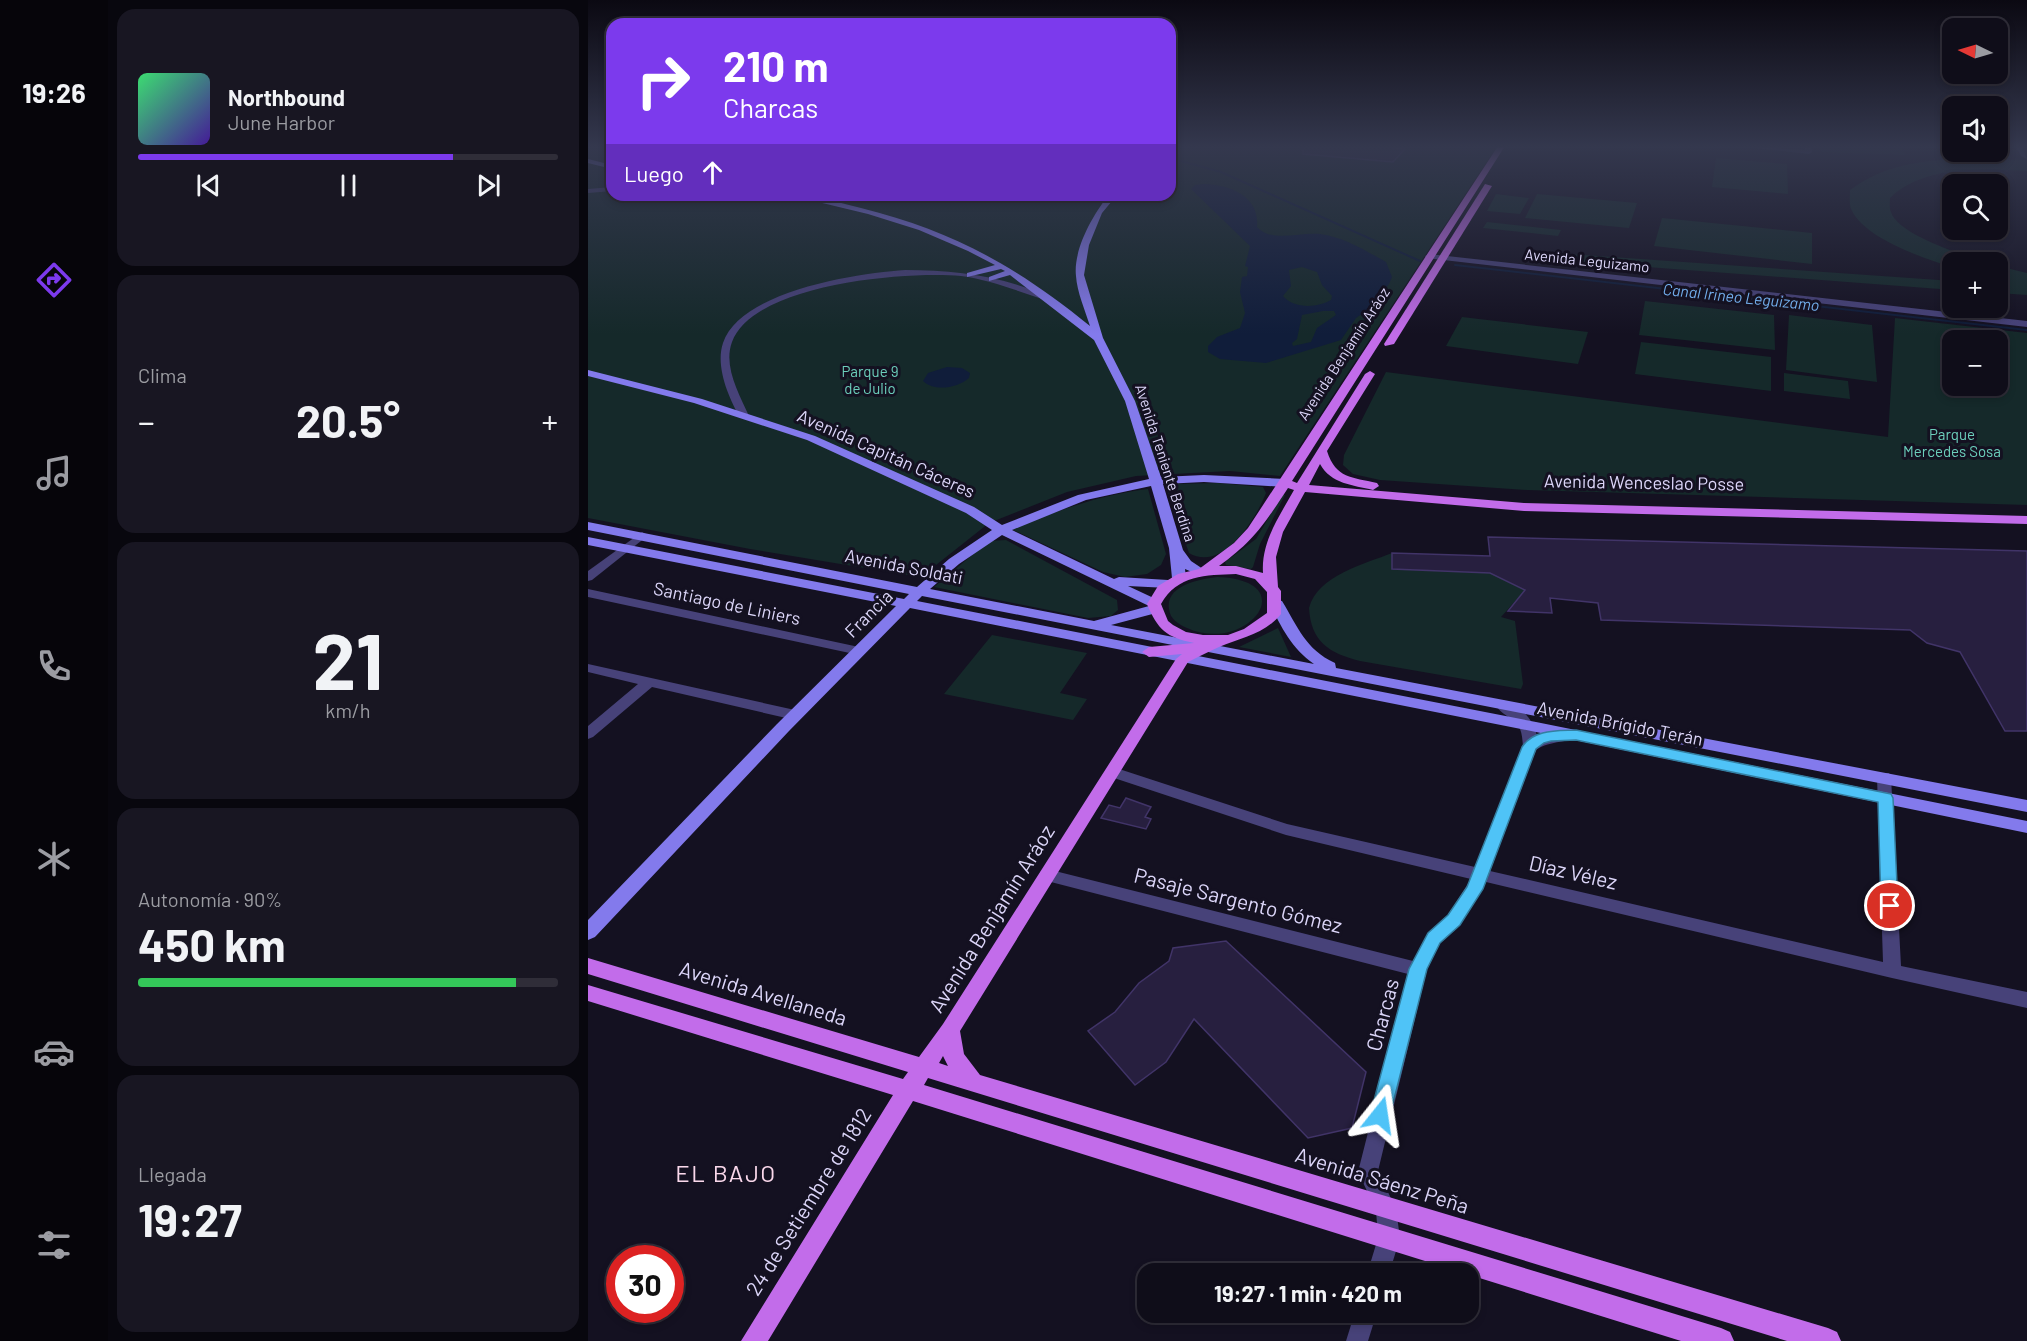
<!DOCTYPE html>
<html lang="es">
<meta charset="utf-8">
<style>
:root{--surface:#0f0d19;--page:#181622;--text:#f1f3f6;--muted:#9b9ca2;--line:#2f2d38;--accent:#7c3aed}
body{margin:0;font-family:Barlow,sans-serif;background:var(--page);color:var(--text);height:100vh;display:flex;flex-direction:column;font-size:22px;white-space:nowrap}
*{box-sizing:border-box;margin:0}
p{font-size:20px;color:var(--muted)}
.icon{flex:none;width:33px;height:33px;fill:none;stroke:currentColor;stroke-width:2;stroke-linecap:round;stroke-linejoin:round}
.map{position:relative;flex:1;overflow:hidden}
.side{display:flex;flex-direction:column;gap:9px;padding:9px;background:#08070e;width:480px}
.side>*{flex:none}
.top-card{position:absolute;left:18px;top:18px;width:570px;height:183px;border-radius:18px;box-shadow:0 3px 9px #0003,0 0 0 2px var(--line);background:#7c3aed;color:#fff;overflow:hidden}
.needle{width:39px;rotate:275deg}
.controls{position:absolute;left:1354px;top:18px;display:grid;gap:12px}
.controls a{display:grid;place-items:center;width:66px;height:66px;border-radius:12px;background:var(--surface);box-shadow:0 3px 9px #0003,0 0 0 2px var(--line);font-size:30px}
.speed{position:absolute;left:18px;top:1245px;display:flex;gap:12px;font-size:30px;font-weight:700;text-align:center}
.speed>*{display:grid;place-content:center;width:78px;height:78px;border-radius:50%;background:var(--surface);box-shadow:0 3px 9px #0003,0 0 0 2px var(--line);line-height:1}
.speed .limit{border:9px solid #d22;background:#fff;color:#111}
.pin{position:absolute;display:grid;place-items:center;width:51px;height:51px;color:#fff;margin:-26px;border:3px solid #fff;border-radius:50%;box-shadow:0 2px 6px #0007}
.me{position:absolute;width:66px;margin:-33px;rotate:15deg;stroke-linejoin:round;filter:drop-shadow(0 0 4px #0008)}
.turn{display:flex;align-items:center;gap:21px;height:126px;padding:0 18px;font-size:27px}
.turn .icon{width:78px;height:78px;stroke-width:2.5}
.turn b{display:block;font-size:42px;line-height:51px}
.then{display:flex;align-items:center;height:57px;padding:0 18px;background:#0003;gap:12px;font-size:22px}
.big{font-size:45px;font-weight:700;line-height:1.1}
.side .widget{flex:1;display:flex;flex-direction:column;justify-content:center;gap:9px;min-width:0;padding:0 21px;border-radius:18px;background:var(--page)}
.side .dial{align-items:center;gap:0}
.dial b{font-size:78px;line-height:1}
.song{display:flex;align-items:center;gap:18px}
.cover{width:72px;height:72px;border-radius:9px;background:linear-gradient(135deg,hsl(140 70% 55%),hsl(260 70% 35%))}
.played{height:6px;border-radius:3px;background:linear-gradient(90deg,var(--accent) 75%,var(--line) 75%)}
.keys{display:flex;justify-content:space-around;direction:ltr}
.heat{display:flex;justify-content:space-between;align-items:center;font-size:33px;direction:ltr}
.charge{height:9px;border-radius:4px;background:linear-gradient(90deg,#34c759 90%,var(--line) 0)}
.trip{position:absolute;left:549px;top:1263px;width:342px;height:60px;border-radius:18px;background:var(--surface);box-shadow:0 3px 9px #0003,0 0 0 2px var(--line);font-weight:700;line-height:60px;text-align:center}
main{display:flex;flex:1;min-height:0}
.tabs{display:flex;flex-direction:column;width:108px;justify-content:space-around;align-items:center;background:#06050a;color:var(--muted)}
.tabs .icon{width:42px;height:42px}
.tabs .on{color:var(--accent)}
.tabs b{font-size:27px;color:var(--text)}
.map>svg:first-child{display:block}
</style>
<main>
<nav class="tabs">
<b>19:26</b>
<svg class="icon on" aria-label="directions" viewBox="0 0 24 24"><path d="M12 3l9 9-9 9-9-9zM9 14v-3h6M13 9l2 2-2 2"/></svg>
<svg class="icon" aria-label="music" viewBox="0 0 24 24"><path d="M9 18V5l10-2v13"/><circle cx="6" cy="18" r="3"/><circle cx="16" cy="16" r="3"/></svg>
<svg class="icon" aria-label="phone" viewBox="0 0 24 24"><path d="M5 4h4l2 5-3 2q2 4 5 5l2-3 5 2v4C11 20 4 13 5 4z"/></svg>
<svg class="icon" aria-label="climate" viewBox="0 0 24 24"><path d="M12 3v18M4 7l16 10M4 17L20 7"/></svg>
<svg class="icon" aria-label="car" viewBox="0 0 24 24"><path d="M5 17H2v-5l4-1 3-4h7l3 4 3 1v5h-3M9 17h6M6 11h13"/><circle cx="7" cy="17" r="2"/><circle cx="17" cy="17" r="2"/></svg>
<svg class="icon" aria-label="filters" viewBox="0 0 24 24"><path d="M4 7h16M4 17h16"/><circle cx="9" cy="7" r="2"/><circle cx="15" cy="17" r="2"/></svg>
</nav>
<section class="side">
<div class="widget">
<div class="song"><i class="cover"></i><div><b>Northbound</b><p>June Harbor</p></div></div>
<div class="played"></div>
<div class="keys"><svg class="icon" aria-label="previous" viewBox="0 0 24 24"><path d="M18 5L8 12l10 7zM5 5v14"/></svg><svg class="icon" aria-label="pause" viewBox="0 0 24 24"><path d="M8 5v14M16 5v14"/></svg><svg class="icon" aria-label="next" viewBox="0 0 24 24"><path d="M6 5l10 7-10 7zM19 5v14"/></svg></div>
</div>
<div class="widget"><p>Clima</p>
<div class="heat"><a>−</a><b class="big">20.5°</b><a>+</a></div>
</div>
<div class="widget dial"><b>21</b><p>km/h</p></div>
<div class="widget"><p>Autonomía · 90%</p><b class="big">450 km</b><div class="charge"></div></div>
<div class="widget"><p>Llegada</p><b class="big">19:27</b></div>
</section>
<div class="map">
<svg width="1439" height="1341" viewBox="0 0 1439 1341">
<rect width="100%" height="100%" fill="#141121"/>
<!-- green -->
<g fill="#15292a" fill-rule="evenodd">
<polygon points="0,146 24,146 24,195 582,195 582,146 909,146 692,476 642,471 548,476 479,492 401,523 348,565 325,576 162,549 0,518"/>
<polygon points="1231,146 1313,146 1317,155 1233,152"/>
<polygon points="1128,158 1199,164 1200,194 1124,187"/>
<path d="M1373,158l66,2v11c-44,-2 -104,-6 -137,27 0,4 -1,10 1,14 7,23 73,43 94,50h-32v6c-28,-10 -89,-29 -102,-59 -2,-5 -1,-14 -1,-19 36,-26 67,-28 111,-32z"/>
<polygon points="908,194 941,198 932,214 899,211"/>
<polygon points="949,194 1049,203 1041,228 937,218"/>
<polygon points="1074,218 1224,233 1224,264 1066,246"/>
<polygon points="899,222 973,230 970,236 895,228"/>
<polygon points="967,253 1365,281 1365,290 966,260 954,257 955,254"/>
<polygon points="1410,266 1439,273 1439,295 1410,293 1410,284 1422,285 1410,281"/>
<polygon points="1057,301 1186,315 1187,350 1051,335"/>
<polygon points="1201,315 1284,325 1289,382 1198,370"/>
<polygon points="874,317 1000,332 990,364 858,346"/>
<path d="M1307,318l132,15v172l-500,-15 -147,-10 -27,-6 -10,-9 1,-10 42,-83 502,65zM1365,340h45v46h-45z"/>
<polygon points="1053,342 1183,357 1183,391 1047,374"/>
<polygon points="1196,373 1260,381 1262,399 1196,391"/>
<path d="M630,483l45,4 3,6c-10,26 -44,80 -77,60l-23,-66 5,-3z"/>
<path d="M560,489l18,65 -5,11 -14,9 -22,3 -22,-5 -92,-43c46,-18 88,-34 137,-40z"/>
<polygon points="694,495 697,495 672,544 665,567 663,569 638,565 637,562 668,539"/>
<polygon points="418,540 529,600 530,610 523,616 500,618 346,587 401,541"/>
<path d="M804,553v16l98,4 35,17 -24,27 14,4 8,63 -2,5 -161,-28c-31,-8 -49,-19 -51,-53 9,-33 56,-44 83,-55z"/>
<path d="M629,577c88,3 30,78 -30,51 -9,-4 -17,-9 -18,-19 -4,-24 32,-30 48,-32z"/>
<polygon points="690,628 703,657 651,647"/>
<polygon points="404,635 499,653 472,693 499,699 485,720 356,694"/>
</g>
<!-- water -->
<g fill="#101d3a" fill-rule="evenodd">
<path d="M616,184c26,1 56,12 53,43 14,16 43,5 63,7 24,3 46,17 66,28l6,15 -3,7 -23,27 -10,7 -15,22 -75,23 -46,-4 -12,-7v-6l9,-9 23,-9 5,-15 -5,-21 2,-15 5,-1 1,-9 -3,-1 5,-20 -59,-57 4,-4zM714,267l15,5 5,13 10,11 -1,4c-14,8 -37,9 -48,-4l8,-10 -2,-16zM735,311h11l2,4 -19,13 -6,14 -18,4 -1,-3 5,-4 5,-24z"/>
<path d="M359,367l15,1 8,5 -1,5c-11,10 -35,14 -46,3l5,-8z"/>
</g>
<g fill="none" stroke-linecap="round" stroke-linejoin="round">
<!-- stream -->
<g stroke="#101d3a" stroke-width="2">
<polyline points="582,158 633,172 832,261"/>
<polyline points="867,265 1439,330"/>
</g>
</g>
<!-- building -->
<g fill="#271f3f" stroke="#413468" stroke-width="1.5">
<polygon points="715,146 790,146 817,149 805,162 715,154"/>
<polygon points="900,537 1439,551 1439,731 1417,731 1372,652 1339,643 1322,630 1013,620 1010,603 962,598 964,613 920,611 937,590 902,573 804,569 804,553 902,556"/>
<polygon points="538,798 563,807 557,817 563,819 558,829 513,818 521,805 532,808"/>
<polygon points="638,941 778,1072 764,1128 720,1138 606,1019 578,1062 547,1085 500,1031 527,1012 551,983 581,961 585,948"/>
</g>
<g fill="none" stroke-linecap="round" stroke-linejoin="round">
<!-- street -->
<g fill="#474279" fill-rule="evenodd">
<polygon points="1148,146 1217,150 1217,146 1223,146 1224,152 1221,154"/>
<polygon points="1428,146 1434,146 1439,159 1433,156"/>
<polygon points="24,187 24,191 0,193 0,189"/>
<polygon points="841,254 1439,321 1439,327 838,258 837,256"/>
<path d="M317,270c43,0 82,4 122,18 9,3 19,5 26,10l-4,3c-30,-9 -57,-21 -88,-25 -53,-5 -207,7 -229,66 -9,24 7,52 17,74l-1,2h-8c-11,-20 -25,-51 -17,-75 17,-52 135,-70 182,-73z"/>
<polygon points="54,532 60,535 58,537 4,580 0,581 0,571"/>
<polygon points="0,589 271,647 278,651 271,655 0,597"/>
<polygon points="0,664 207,710 214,715 207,720 64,687 5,737 0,739 0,726 50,684 0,672"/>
<path d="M914,700c18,5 31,18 35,36l35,-6 7,5c-7,8 -29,5 -43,15l-46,121 393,91 -6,-185 2,-4h10l2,4 10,189 126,26v16l-135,-30 -406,-96 -26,43 -20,18 -13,26 -49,202 18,38 4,29 -11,36h-22l11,-36 -2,-28 -18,-38 50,-198 -361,-93 -6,-2 -2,-4 2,-4 6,-2 366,92 15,-28 20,-18 23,-36 -185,-44 -178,-59 -2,-4 2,-4 5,-1 174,57 188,43 48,-120c-1,-32 -13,-23 -28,-42z"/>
<polygon points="767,1312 789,1312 780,1341 758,1341"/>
</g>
<!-- secondary -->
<g fill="#837aec" fill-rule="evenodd">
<polygon points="586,146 594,146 582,154 582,149"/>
<polygon points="0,159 24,165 24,169 0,163"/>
<path d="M201,195c25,0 48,7 72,13 92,23 155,58 229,118 -5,-16 -13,-34 -14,-50 -3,-26 17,-62 33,-81h8l-15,18 -13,32 -5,30 19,63 32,63 26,76 43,-2 81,4 6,4 -6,4 -81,-5 -41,2 20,66 8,11 15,10 -7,4 -14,-6 1,9 -7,4 -7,-4 -3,-30 -18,-62 -65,14 -74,30 102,49 5,-2 49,3 7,4 -7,4 -40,-2 32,15 2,8 -2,3 -49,13 203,39c-22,-15 -33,-37 -44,-60l7,-4 5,1c16,26 23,48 53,62l1,5 691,132v12l-1105,-216 -5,5 619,121 491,99v12l-491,-101 -626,-124 -121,123 -194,206 -7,3v-20l189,-196 119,-118 -308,-61v-8l316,62 5,-5 -321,-64v-8l329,65 32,-28 43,-29 -26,-17 -159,-73 -113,-37 -106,-27v-6l114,29 113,37 159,71 28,18 76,-30 71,-16 -24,-78 -31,-61 -84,-65 -21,6v-4l16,-6 -4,-2 -34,8v-4l28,-8 -27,-14 -49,-21 -51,-16zM414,535l147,71 -55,15 -164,-32 29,-25z"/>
</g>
<!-- primary -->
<g fill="#c26cea" fill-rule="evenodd">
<path d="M910,146h7l-213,335 5,2 68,-109 5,-3 5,3 -48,77c9,28 25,26 50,32l2,3 -6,4c-20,-5 -42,-6 -53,-26l-11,21 215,18 503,13v8l-503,-13 -219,-19 -22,40 -7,25 2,30 3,4v23c-16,20 -40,24 -62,33 -11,5 -21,10 -31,15l-228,369 4,23 16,21 848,253 9,4 4,9h-54l-859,-263 -4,7 797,243 9,4 4,9h-53l-768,-240 -145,240h-27l152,-246 -305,-94v-16l315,94 5,-7 -320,-98v-16l331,99 24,-33 233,-365 6,-5 -33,3 -7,-5 7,-5 45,-4c-28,-6 -36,-13 -47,-39l11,-18 20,-12 21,-5 35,-26 14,-15zM700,488l6,2c-15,27 -33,52 -31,83l-27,-7h-17c35,-25 46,-43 69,-78zM648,574l19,5 12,13v21l-23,16 -16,6h-25l-17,-3 -13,-7 -5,-4 -7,-17c16,-29 45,-29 75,-30zM355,1056l5,10 -9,-3z"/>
<polygon points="897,184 904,186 806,344 797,346 796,344"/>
</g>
</g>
<!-- sky -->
<linearGradient id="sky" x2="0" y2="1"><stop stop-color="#0b0912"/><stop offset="0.44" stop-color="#34384e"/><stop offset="1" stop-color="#34384e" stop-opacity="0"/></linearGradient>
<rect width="1439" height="334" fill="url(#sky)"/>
<!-- route -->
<path fill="#4fc3f7" stroke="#337fa1" stroke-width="1.5" d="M988,730l315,64 2,4 5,108 -2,5 -6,2 -6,-2 -3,-5 -3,-104 -302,-62 -25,1 -7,2 -8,6 -53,140 -23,36 -20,18 -13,26 -37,146 -3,6 -7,3 -7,-3 -3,-6 39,-146 19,-36 20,-18 19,-28 55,-140c12,-18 35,-16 54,-17z"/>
<g text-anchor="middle" stroke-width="6" stroke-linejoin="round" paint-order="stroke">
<!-- far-street labels -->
<g font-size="15" fill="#dcd6f9" stroke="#141121">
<text transform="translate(999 261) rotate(6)" y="5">Avenida Leguizamo</text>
<text transform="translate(756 354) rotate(-57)" y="5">Avenida Benjamín Aráoz</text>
<text transform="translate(577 463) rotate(72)" y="5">Avenida Teniente Berdina</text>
</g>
<!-- far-park labels -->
<g font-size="15" fill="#6ccfbc" stroke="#141121">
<text x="282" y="377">Parque 9<tspan x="282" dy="17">de Julio</tspan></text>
<text x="1364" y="440">Parque<tspan x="1364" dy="17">Mercedes Sosa</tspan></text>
</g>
<!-- far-water labels -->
<g font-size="16" font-style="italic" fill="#72adeb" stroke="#141121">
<text transform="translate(1153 297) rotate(6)" y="6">Canal Irineo Leguizamo</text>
</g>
<!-- street labels -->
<g font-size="18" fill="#dcd6f9" stroke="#141121">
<text transform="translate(298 454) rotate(24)" y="6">Avenida Capitán Cáceres</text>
<text transform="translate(1056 483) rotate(1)" y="6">Avenida Wenceslao Posse</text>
<text transform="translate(316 567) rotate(11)" y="6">Avenida Soldati</text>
<text transform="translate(139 604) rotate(12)" y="6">Santiago de Liniers</text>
<text transform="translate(281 614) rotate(-45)" y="6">Francia</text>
<text transform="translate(1032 724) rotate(11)" y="6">Avenida Brígido Terán</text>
</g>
<!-- near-street labels -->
<g font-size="21" fill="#dcd6f9" stroke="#141121">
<text transform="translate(985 873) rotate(13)" y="7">Díaz Vélez</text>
<text transform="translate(650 901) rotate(14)" y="7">Pasaje Sargento Gómez</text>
<text transform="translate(404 919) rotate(-58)" y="7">Avenida Benjamín Aráoz</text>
<text transform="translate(175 994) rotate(17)" y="7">Avenida Avellaneda</text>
<text transform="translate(795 1015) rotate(-75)" y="7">Charcas</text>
<text transform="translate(794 1181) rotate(17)" y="7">Avenida Sáenz Peña</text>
<text transform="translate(221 1202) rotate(-58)" y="7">24 de Setiembre de 1812</text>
</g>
<!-- near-neighbourhood labels -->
<g font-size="24" letter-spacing="1.5" fill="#fad8eb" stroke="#141121">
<text x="138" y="1182">EL BAJO</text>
</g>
</g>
</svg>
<div class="controls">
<a><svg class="needle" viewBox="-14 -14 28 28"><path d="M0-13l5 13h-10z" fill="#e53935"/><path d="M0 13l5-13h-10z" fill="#9b9ca2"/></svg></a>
<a><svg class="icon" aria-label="sound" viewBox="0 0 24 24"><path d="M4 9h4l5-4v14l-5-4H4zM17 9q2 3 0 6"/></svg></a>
<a><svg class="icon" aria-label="search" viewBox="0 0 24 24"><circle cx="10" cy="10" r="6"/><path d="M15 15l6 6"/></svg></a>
<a>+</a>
<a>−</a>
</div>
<div class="speed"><div class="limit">30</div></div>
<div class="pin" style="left:1302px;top:906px;background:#d93025"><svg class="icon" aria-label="arrive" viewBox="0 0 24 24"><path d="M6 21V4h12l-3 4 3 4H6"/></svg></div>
<svg class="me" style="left:792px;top:1115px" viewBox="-20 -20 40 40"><path d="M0-17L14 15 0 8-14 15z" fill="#4fc3f7" stroke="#fff" stroke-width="4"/></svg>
<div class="trip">19:27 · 1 min · 420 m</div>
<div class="top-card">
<div class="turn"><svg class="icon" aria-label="right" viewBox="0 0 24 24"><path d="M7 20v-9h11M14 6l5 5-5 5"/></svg><div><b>210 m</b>Charcas</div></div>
<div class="then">Luego<svg class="icon" aria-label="ahead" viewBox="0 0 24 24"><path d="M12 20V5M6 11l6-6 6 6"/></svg></div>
</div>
</div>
</main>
